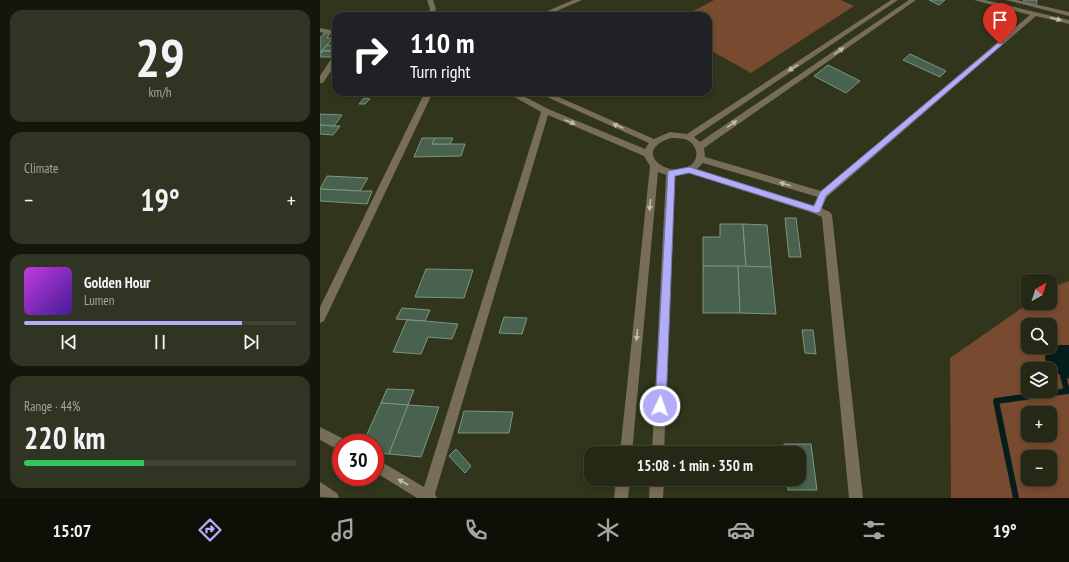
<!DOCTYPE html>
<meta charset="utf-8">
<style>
:root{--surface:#242814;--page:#303422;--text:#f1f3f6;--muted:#a3a6a0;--line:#414434;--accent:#b2adf9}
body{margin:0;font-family:"PT Sans Narrow",sans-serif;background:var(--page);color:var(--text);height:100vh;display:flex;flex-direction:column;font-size:15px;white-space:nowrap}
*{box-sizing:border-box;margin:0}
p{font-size:13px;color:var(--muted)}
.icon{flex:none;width:22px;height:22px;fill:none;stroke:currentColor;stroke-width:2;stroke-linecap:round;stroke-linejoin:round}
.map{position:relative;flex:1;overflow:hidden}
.drawer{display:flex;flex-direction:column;gap:10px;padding:10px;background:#14160b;width:320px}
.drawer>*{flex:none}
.hud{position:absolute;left:12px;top:12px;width:380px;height:84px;border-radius:12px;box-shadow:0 2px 6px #0003,0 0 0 1px var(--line);background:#202124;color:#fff;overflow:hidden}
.needle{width:26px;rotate:39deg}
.fabs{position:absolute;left:701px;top:274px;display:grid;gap:8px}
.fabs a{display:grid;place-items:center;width:36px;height:36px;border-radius:8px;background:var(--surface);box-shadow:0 2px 6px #0003,0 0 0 1px var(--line);font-size:20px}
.speed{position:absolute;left:12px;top:434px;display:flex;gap:8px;font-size:20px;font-weight:700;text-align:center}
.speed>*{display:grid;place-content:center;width:52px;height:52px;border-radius:50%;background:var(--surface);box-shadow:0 2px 6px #0003,0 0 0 1px var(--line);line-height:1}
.speed .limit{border:6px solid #d22;background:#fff;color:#111}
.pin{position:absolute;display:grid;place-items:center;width:34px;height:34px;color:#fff;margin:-41px -17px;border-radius:50% 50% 50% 0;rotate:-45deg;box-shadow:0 0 4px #0007}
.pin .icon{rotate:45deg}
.me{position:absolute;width:44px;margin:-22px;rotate:3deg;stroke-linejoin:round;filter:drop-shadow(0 0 3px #0008)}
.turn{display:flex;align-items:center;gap:14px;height:84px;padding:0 12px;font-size:18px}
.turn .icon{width:52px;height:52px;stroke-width:2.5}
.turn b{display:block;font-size:28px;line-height:34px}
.big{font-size:30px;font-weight:800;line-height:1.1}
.drawer .widget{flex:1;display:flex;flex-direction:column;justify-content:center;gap:6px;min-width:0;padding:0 14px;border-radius:12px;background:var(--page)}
.drawer .dial{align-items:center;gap:0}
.dial b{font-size:52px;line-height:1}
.song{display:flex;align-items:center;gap:12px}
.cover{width:48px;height:48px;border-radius:6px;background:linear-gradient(135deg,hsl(290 70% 55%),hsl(260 70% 35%))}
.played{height:4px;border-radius:2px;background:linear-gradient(90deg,var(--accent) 80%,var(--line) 80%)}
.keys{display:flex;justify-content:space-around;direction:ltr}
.heat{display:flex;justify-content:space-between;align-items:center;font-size:22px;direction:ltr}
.charge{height:6px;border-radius:3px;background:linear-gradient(90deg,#34c759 44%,var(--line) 0)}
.trip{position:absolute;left:264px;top:446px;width:222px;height:40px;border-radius:12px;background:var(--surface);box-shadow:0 2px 6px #0003,0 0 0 1px var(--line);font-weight:800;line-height:40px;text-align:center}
.tabs{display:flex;height:64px;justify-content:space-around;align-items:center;background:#0e1008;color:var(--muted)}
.tabs .icon{width:28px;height:28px}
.tabs .selected{color:var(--accent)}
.tabs b{font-size:18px;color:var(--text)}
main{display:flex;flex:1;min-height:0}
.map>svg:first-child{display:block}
</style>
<main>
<section class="drawer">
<div class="widget dial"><b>29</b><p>km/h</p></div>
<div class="widget"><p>Climate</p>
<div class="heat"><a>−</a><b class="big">19°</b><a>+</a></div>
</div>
<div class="widget">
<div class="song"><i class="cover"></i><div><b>Golden Hour</b><p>Lumen</p></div></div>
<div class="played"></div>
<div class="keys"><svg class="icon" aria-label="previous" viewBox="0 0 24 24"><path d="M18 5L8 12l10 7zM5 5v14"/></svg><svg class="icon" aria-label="pause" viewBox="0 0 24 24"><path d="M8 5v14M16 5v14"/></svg><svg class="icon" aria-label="next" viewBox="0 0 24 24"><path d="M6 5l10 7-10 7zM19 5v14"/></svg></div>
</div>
<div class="widget"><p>Range · 44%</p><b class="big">220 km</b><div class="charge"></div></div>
</section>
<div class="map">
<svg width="749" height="498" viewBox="0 0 749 498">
<rect width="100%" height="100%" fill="#30351b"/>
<!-- green -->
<g fill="#784a2f" fill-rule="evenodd">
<polygon points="394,0 521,0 534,6 431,73 388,49 388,16 364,16"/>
<path d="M749,281v217h-118l-1,-140 79,-55h21v-15zM708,325h22v22h-22zM708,369h22v22h-22zM708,413h22v22h-22zM708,457h22v22h-22z"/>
</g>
<!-- water -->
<polygon fill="#061e1b" points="731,345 749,345 749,379 732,371 725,359 726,349"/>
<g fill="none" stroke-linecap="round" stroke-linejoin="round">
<!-- stream -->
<polyline stroke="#061e1b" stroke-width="6" points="696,498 676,401 747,391 743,376 749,370"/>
</g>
<!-- building -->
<g fill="#49624f" stroke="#7c9681">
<polygon points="609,0 625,0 619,5"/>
<polygon points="704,0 717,0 716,5 703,2"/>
<polygon points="4,33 10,33 7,38 13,38 0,53 0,38"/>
<polygon points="7,45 16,45 16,50 2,51"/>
<polygon points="2,51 15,51 11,57 0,57"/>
<polygon points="590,54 626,71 620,77 583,60"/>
<polygon points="508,65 540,81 526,93 494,76"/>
<polygon points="44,98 50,99 45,104 39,104"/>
<polygon points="0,114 22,115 14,126 0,125"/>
<polygon points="0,125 14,126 20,126 13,135 0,134"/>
<polygon points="102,138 115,138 112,144 145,144 141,156 94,157"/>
<polygon points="115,138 133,138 130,144 112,144"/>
<polygon points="7,176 48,178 40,191 0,189"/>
<polygon points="0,189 40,191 52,191 47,204 0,201"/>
<polygon points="465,218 476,218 481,257 469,257"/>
<polygon points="400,224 423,224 426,267 383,266 383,237 400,237"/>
<polygon points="423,224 447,225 451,267 426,267"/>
<polygon points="383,266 418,266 420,313 383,313"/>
<polygon points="418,266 451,267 456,314 420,313"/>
<polygon points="106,269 153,270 144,298 95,297"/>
<polygon points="82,308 110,310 105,321 76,319"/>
<polygon points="184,317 207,318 202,334 179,333"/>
<polygon points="87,320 105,321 138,324 132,339 108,337 101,354 73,352"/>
<polygon points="482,330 493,330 496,354 485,353"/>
<polygon points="67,389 94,390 88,405 61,403"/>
<polygon points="61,403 88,405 69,454 55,453 55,443 43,443"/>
<polygon points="88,405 119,407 101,457 69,454"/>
<polygon points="144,411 193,412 189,433 138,433"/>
<polygon points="464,444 491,444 497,490 468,490 467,479 479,479 479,453 465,453"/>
<polygon points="136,449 151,466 145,473 129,456"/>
</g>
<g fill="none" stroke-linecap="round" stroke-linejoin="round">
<!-- minor -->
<g fill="#786d58" fill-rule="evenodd">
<polygon points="107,0 113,0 116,9 113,16 107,16 110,9"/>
<polygon points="253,0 262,0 225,16 216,16"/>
<path d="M571,0h7l-204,137 6,5 209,-142h7l-212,148 1,9 116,34 209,-176 -56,-15h11l84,20v4l-33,-8 -209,181 -6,11 9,4 2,3 31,283h-14l-27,-281 -9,-4 -124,-40 -14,3 -11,277h-12l14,-278 -8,-3 -26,281h-12l30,-287 -6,-10 -96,-41 -113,379 2,4h-20l-42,-26v-14l49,29 117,-375 -35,-20h10l32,17 97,40 4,-6 -113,-51h11l107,47 16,-7 17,2zM351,138c4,0 9,0 13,1 10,2 17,15 9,24 -17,18 -56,-5 -33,-20 3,-2 7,-4 11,-5zM383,163l115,34 -5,9 -116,-37z"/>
<polygon points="686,0 697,0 749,12 749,16"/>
<polygon points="0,28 16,31 16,35 0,32"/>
<polygon points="13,56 16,56 16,63 3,83 0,83 0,76"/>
<polygon points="105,92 113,92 4,321 0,323 0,307"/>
<polygon points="0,427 26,440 27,443 21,443 21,451 0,440"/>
<polygon points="296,479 310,479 308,498 294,498"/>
<polygon points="330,479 344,479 343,498 329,498"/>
<polygon points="0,482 17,493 19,498 0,497"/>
</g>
</g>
<!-- one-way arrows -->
<defs><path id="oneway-solid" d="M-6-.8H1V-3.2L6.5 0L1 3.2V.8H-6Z"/></defs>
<g fill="#bebcab">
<use href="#oneway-solid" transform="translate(736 19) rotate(14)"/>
<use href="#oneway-solid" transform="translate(519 51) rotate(-34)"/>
<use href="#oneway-solid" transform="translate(473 68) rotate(147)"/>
<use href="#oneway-solid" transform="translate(250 122) rotate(23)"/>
<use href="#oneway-solid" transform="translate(412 124) rotate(-34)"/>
<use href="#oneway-solid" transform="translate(298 126) rotate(-157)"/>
<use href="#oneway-solid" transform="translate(465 184) rotate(-164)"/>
<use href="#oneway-solid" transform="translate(330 205) rotate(96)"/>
<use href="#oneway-solid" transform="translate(317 335) rotate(96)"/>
<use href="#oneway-solid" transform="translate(83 482) rotate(-150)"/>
</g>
<!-- route -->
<polygon fill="#b2adf9" stroke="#7470a2" points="678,43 683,44 506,196 500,212 496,213 369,173 355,176 346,406 344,410 340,412 336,410 335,406 348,171 369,167 494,206 500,192"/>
</svg>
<div class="fabs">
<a><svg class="needle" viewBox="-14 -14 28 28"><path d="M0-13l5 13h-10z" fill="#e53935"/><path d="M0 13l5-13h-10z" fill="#a3a6a0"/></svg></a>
<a><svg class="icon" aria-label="search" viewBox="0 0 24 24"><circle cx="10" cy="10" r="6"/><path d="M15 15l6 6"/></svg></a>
<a><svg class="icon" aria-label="layers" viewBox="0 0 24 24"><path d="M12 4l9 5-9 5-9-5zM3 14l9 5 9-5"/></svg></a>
<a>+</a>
<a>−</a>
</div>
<div class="speed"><div class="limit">30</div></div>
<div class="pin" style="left:680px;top:44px;background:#d93025"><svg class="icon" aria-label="arrive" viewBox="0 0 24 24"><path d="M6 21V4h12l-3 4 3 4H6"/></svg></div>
<svg class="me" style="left:340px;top:406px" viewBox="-20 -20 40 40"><circle r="17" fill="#b2adf9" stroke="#fff" stroke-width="3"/><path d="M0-11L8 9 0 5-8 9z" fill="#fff"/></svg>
<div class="trip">15:08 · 1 min · 350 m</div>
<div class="hud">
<div class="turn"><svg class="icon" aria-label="right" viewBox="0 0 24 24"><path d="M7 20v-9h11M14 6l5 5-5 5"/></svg><div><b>110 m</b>Turn right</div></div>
</div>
</div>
</main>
<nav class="tabs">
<b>15:07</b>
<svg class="icon selected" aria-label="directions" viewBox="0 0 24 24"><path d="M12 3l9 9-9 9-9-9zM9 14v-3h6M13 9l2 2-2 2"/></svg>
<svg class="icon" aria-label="music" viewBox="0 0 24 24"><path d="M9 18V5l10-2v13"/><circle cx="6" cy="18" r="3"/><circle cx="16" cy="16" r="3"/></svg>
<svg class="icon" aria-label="phone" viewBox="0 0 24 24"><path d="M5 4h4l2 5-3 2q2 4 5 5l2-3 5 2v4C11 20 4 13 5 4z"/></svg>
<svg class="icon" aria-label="climate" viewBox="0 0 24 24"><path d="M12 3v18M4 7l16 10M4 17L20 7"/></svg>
<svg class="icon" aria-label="car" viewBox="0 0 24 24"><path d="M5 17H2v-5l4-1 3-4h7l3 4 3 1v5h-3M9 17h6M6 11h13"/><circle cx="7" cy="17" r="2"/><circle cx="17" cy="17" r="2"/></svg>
<svg class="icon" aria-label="filters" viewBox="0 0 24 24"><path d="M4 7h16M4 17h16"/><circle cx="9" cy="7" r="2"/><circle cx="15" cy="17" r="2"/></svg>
<b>19°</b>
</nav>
